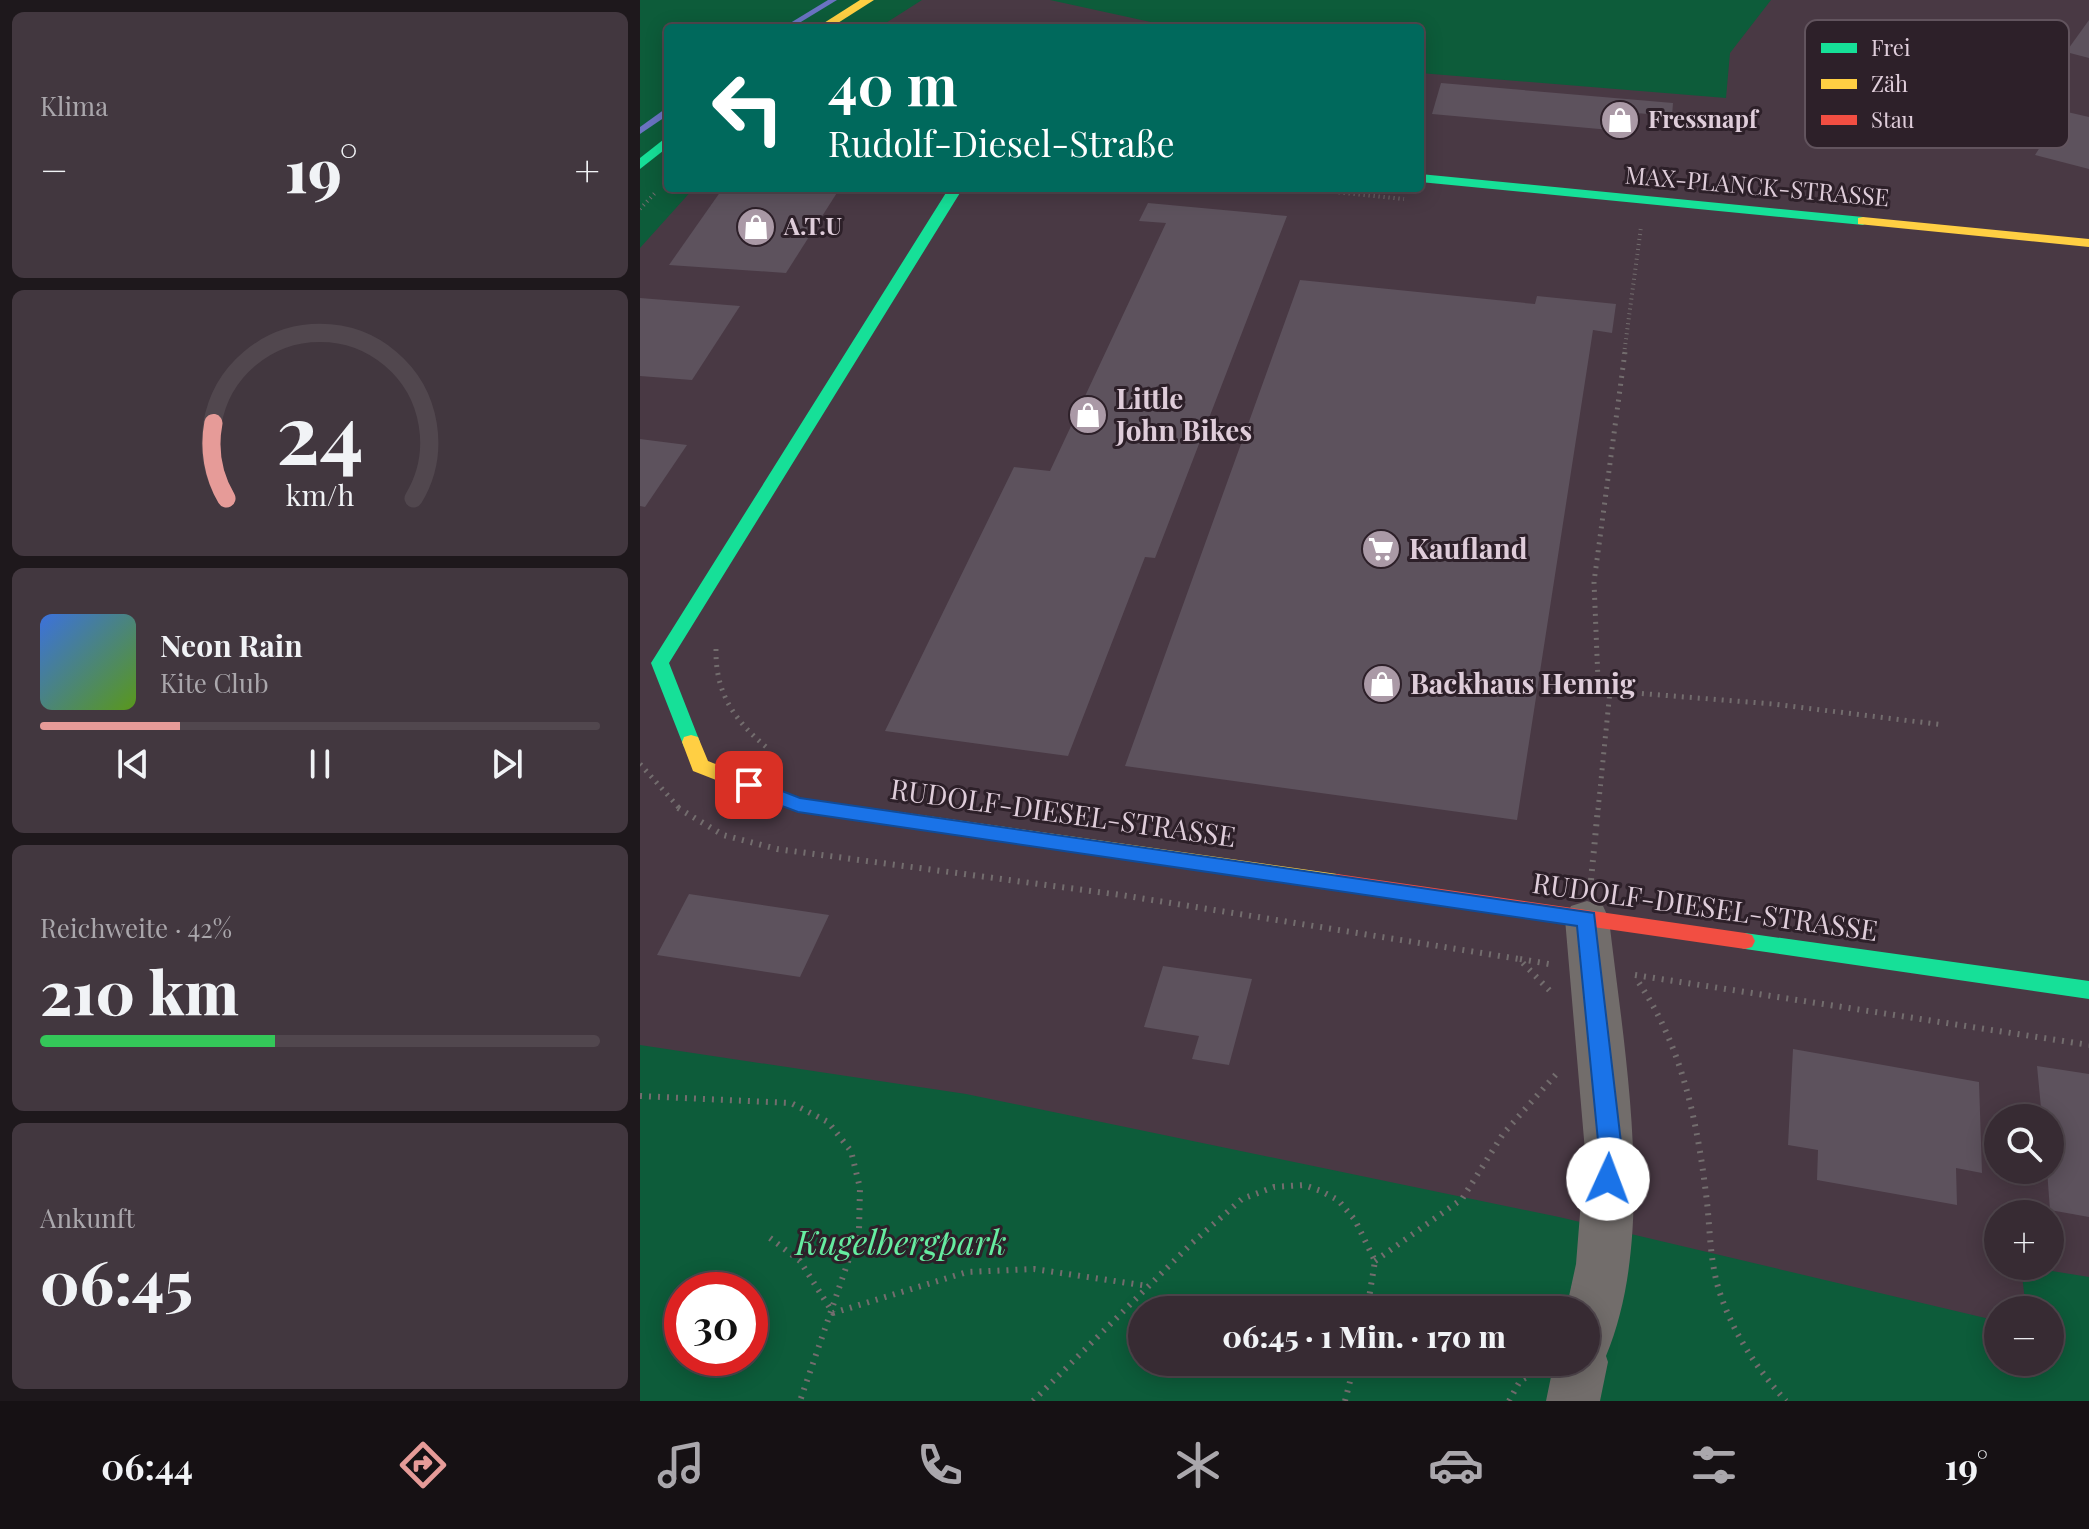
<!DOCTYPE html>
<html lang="de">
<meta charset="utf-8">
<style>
:root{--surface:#372b33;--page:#42373f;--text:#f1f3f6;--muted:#aaa7ac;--line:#51474e;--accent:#e69b98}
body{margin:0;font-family:"Playfair Display",serif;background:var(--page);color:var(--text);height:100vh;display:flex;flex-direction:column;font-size:30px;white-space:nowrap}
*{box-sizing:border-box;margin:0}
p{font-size:26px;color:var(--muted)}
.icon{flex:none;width:44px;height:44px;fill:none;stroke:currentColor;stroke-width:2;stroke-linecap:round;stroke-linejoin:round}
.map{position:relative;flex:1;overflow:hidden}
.panel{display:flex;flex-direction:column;gap:12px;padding:12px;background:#1e181c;width:640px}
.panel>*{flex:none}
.guide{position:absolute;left:24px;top:24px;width:760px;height:168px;border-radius:8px;box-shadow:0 4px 20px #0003,0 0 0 2px var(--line);background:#00695c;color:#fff;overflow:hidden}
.buttons{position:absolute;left:1344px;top:1104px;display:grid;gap:16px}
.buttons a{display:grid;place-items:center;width:80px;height:80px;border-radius:50%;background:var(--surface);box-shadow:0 4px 20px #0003,0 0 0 2px var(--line);font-size:40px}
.speed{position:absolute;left:24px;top:1272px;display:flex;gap:16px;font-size:40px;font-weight:700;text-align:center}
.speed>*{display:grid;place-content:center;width:104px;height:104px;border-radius:50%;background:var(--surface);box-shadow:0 4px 20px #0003,0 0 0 2px var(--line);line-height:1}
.speed .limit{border:12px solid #d22;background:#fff;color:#111}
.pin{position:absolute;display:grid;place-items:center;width:68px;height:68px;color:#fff;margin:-34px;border-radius:16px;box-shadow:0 4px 12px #0006}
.me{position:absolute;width:88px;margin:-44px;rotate:2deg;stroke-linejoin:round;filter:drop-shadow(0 0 6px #0008)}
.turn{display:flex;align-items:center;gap:28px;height:168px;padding:0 32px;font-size:36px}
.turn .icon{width:104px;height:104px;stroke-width:2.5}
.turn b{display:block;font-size:56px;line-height:68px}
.big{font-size:60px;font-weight:800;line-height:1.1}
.panel .widget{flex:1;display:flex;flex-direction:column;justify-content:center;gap:12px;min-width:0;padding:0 28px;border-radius:12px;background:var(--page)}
.panel .dial{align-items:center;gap:0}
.dial svg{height:208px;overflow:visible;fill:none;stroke:var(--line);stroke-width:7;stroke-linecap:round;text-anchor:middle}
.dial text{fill:var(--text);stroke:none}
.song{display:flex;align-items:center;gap:24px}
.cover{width:96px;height:96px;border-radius:12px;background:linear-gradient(135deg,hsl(220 70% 55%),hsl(90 70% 35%))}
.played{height:8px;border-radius:4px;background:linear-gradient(90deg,var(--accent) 25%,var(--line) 25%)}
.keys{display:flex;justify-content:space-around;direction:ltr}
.heat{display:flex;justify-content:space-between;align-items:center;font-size:44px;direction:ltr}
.charge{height:12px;border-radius:6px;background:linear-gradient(90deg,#34c759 42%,var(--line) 0)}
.trip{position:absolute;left:488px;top:1296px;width:472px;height:80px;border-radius:40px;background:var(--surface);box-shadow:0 4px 20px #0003,0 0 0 2px var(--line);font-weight:800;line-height:80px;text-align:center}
.tab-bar{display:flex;height:128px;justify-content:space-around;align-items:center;background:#161114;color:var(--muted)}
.tab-bar .icon{width:56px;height:56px}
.tab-bar .on{color:var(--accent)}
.tab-bar b{font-size:36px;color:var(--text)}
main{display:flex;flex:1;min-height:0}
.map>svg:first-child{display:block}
</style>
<main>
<section class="panel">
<div class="widget"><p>Klima</p>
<div class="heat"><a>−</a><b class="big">19°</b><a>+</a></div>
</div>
<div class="widget dial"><svg viewBox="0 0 100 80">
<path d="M14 69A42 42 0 1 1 86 69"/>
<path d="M14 69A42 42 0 0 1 9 40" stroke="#e69b98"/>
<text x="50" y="56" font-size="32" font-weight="700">24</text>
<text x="50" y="72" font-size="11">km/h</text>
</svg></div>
<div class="widget">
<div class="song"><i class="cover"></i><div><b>Neon Rain</b><p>Kite Club</p></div></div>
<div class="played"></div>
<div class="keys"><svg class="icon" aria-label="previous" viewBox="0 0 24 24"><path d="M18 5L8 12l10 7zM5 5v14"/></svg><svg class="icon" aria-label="pause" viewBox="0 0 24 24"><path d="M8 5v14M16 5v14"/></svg><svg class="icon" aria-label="next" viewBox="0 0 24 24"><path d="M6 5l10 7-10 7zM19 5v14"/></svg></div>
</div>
<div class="widget"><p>Reichweite · 42%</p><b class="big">210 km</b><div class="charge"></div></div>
<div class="widget"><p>Ankunft</p><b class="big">06:45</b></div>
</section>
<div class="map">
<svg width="1449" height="1401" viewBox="0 0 1449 1401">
<rect width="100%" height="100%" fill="#493944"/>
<!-- green -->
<g fill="#0d5c3a" fill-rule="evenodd">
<polygon points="0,0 282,0 238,28 28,28 28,188 54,188 0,248"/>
<polygon points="410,0 1131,0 1090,53 1086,98 780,73 780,28 538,28"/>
<path d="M0,1045l326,49 593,123 439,104v41h52v-52h-24l-5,-44 68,11v124h-1449zM42,1290h68v68h-68zM502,1310h444v52h-444z"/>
</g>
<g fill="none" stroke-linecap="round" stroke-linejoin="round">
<!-- stream -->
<g fill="#6a73c2" fill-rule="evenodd">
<polygon points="188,0 197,0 151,28 142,28"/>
<polygon points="25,109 28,109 28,115 0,134 0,127"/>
</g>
</g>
<!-- building -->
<g fill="#5d525d">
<polygon points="1449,20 1449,58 1426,52"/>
<polygon points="801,83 1033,103 1032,116 996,113 993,132 792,114"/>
<polygon points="1423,111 1449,117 1449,169 1395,155"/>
<polygon points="83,188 200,188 146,273 29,265"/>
<polygon points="508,203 647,216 515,558 505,557 428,756 245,731 374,467 410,471 526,223 499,221"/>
<polygon points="660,280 895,304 897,296 976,304 972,333 953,330 877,820 485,766"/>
<polygon points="0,298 100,306 52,380 0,376"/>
<polygon points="0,439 47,445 5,507 0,506"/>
<polygon points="49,894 189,915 160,977 17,955"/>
<polygon points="523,966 612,979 589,1065 552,1059 559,1036 504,1027"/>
<polygon points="1153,1049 1339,1082 1342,1173 1316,1168 1317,1205 1177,1180 1178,1150 1148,1145"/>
<polygon points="1397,1066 1449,1074 1449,1217 1410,1210 1407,1170 1410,1170 1410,1118 1402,1118"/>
</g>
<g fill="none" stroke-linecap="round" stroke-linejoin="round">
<!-- path-far2 -->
<g stroke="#736d6e" stroke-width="4" stroke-dasharray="1 4" stroke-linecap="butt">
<polyline points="654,188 764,199"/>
<polyline points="0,209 16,192"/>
<polyline points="984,354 1001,227"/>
</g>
<!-- path-far1 -->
<g stroke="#736d6e" stroke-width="5" stroke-dasharray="2 6" stroke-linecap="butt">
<path d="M76,649c-1,45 20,74 54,101"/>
<polyline points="970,691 1133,704 1304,725"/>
<polyline points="0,764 41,810"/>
<polyline points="958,810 970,691 958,680 954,582 985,352"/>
</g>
<!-- path -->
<g stroke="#736d6e" stroke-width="6" stroke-dasharray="2 7" stroke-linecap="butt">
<polyline points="38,808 83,835 137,849 481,895 879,959 911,992"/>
<polyline points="951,880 958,808"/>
<polyline points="880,959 909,964"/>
<polyline points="995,975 1449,1045"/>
<path d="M999,983c44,65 59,142 68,219 3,28 3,57 11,85 13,43 38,81 68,114"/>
<polyline points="0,1096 151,1103 188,1122 211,1151 220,1188 219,1230 160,1401"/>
<polyline points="130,1238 160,1261 193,1313 327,1272 394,1269 508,1286"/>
<polyline points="735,1261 822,1199 863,1134 918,1072"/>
<polyline points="393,1401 552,1243 602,1199 634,1187 664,1185 681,1191 698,1200 715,1220 735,1261 727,1310"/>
<polyline points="705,1401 715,1362"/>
<polyline points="869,1401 880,1381 889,1376"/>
</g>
<!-- street -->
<path fill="#726d6b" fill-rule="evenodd" d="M947,901l16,5 6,13c15,131 49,313 -3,437l2,6 -8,39h-54l8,-39h32v-52h-20l10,-46 9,-113 -20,-232 6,-13z"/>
<!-- fast -->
<g fill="#16e098" fill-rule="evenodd">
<polygon points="28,136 28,147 0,169 0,158"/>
<polygon points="780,174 1223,217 1230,221 1223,225 780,182"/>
<polygon points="309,188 323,188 29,663 60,742 58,747 44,747 11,663"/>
<polygon points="1105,933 1449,981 1449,999 1105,949 1098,947 1095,941 1098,935"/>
</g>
<!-- slow -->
<g fill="#ffcf43" fill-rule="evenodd">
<polygon points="220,0 234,0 190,28 176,28"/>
<polygon points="1223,217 1449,239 1449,247 1218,224 1218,218"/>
<polygon points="51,735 58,737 68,761 160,798 697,874 704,876 707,882 704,888 697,890 158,812 53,771 42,742 44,737"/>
</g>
<!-- jam -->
<polygon fill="#f24e42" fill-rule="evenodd" points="697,874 1105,933 1112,935 1115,941 1112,947 1105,949 697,890 690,888 687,882 690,876"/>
</g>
<!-- route -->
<polygon fill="#1a73e8" stroke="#114b97" stroke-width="2" points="109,778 160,798 954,913 982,1151 976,1187 968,1190 960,1187 957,1179 959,1151 937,926 158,812 102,791 99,785"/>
<!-- icons -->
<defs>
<symbol id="shop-disc" viewBox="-11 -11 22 22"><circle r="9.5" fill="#aa99a6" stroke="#2d2029"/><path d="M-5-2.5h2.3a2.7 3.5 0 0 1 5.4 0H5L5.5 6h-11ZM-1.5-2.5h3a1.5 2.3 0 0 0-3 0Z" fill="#fff"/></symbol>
<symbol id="supermarket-disc" viewBox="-11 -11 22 22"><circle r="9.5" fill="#aa99a6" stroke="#2d2029"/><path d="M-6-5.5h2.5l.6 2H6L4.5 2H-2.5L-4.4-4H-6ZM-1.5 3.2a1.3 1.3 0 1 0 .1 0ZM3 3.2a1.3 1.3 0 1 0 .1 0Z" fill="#fff"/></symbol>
</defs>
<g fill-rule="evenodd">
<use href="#shop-disc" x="958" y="98" width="44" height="44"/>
<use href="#shop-disc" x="94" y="205" width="44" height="44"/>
<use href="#shop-disc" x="426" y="393" width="44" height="44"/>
<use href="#supermarket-disc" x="719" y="527" width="44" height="44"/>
<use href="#shop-disc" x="720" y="662" width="44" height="44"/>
</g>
<g text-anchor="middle" stroke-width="6" stroke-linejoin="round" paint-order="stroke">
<!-- far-poi labels -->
<g font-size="24" font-weight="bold" fill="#dfcdda" stroke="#2d2029" text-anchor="start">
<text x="1008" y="128">Fressnapf</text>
<text x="144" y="235">A.T.U</text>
</g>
<!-- far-street labels -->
<g font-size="24" fill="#dfcdda" stroke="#2d2029">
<text transform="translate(1117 187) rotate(5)" y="8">MAX-PLANCK-STRASSE</text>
</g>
<!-- poi labels -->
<g font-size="28" font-weight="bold" fill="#dfcdda" stroke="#2d2029" text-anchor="start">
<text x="476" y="409">Little<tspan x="476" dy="32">John Bikes</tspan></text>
<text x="769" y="559">Kaufland</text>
<text x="770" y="694">Backhaus Hennig</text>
</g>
<!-- street labels -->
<g font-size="28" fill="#dfcdda" stroke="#2d2029">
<text transform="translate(423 813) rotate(8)" y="10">RUDOLF-DIESEL-STRASSE</text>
<text transform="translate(1065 907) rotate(8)" y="10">RUDOLF-DIESEL-STRASSE</text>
</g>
<!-- near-park labels -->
<g font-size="34" font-style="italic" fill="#65eca0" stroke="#2d2029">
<text x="261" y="1255">Kugelbergpark</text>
</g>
</g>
<!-- legend -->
<rect x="1165" y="20" width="264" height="128" rx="12" fill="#2d2029" stroke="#62545e" stroke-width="2"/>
<rect x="1181" y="43" width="36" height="10" fill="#16e098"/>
<rect x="1181" y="79" width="36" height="10" fill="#ffcf43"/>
<rect x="1181" y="115" width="36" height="10" fill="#f24e42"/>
<g font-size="22" fill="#dfcdda">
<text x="1231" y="56">Frei</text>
<text x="1231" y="92">Zäh</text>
<text x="1231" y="128">Stau</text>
</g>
</svg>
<div class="buttons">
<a><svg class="icon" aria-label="search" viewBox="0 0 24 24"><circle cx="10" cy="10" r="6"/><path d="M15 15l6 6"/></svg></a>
<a>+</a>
<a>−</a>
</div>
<div class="speed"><div class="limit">30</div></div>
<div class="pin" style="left:109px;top:785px;background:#d93025"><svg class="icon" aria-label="arrive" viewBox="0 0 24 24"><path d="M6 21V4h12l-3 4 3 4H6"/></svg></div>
<svg class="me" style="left:968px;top:1179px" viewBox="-20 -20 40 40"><circle r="19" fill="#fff"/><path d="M0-13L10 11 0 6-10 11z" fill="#1a73e8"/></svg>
<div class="trip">06:45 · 1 Min. · 170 m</div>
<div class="guide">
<div class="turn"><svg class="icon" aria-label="left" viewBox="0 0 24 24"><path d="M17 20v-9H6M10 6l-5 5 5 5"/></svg><div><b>40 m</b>Rudolf-Diesel-Straße</div></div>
</div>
</div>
</main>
<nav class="tab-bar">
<b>06:44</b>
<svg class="icon on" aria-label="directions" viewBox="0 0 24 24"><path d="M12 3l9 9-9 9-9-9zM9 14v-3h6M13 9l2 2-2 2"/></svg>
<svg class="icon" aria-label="music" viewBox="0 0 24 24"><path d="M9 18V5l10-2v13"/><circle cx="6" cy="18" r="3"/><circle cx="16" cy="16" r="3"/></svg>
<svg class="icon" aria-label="phone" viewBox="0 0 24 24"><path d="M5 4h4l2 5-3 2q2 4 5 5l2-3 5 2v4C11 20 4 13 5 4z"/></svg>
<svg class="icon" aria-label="climate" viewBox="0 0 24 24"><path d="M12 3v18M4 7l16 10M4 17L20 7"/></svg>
<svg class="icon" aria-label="car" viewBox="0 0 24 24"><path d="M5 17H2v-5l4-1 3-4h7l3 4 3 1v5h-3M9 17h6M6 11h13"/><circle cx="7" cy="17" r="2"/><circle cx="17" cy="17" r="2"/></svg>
<svg class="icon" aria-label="filters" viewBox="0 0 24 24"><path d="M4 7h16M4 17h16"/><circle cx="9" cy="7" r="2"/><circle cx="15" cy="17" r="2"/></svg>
<b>19°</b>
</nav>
